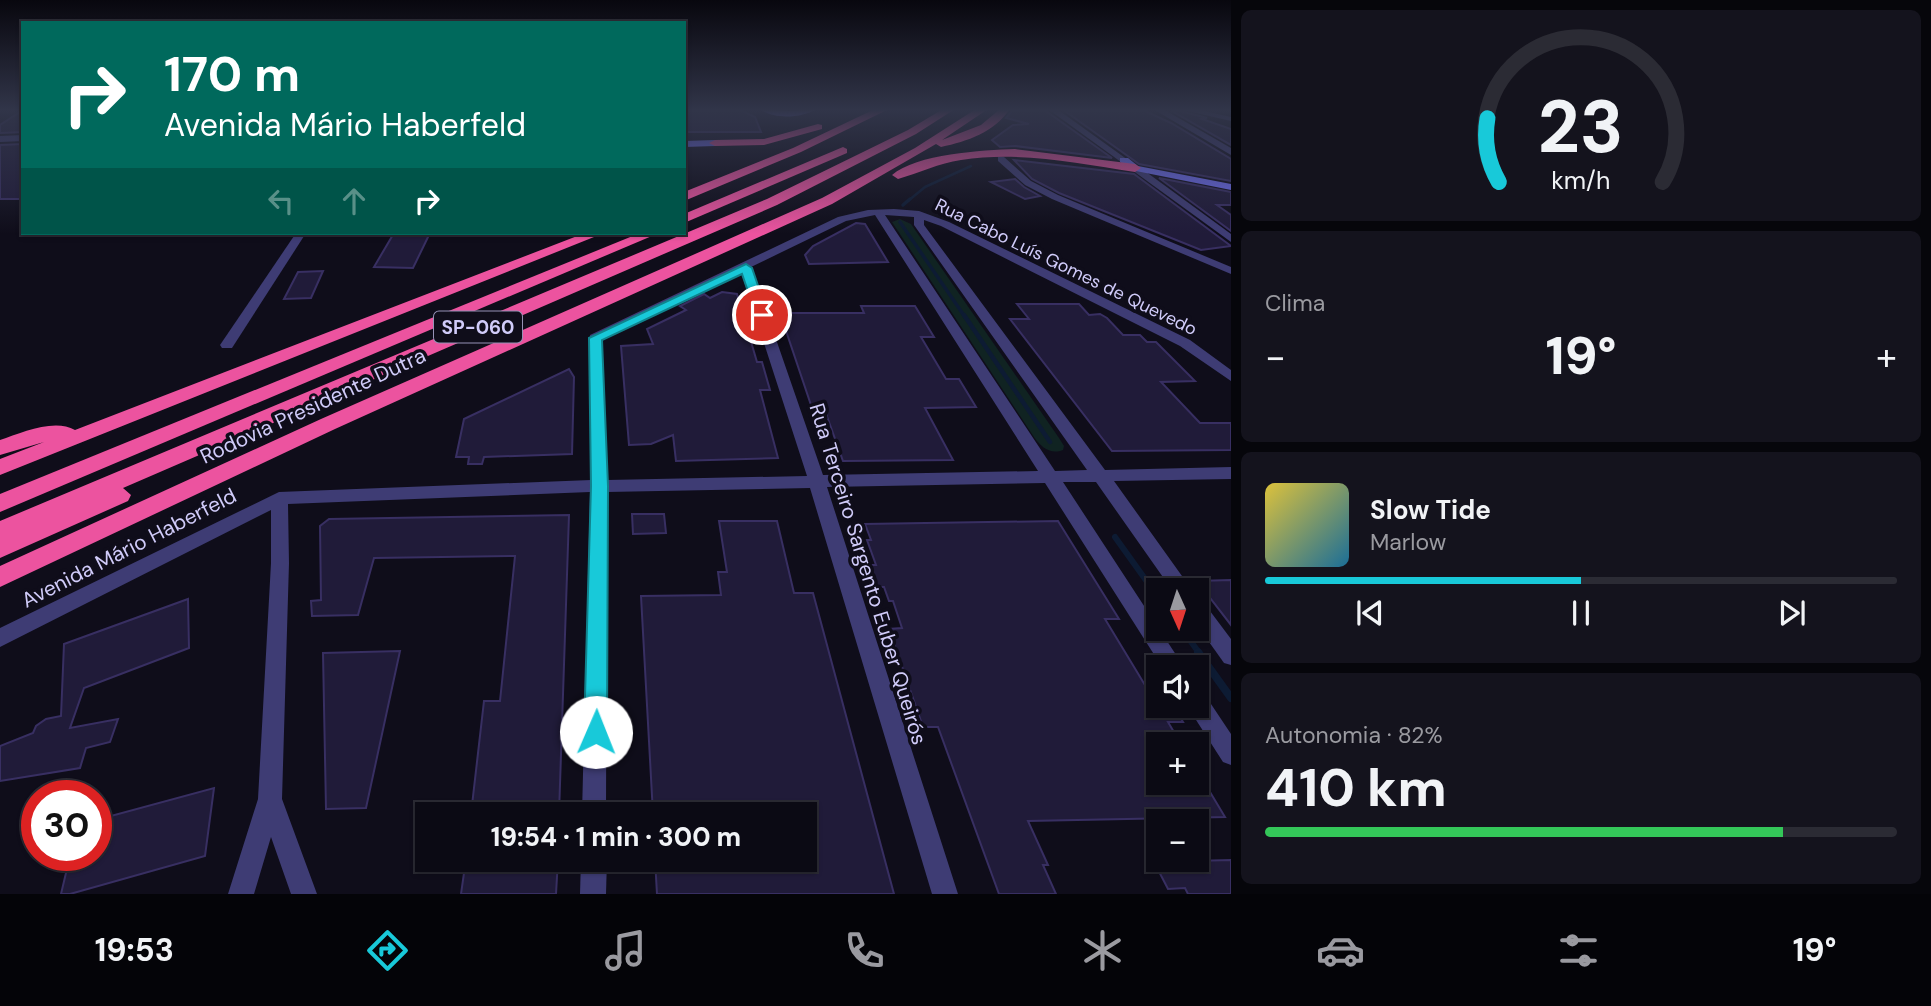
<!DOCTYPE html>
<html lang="pt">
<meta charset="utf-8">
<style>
:root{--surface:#0b0a14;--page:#14131d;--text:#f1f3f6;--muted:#9a9aa0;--line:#2b2b34;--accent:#18c9d9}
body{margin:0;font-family:"DM Sans",sans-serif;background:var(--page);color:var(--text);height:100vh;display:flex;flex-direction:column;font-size:26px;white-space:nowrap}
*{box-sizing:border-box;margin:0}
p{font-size:23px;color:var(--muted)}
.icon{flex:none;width:38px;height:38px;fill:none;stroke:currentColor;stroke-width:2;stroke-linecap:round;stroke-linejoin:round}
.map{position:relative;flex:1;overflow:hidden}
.sheet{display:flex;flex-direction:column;gap:10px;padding:10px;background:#06060b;width:700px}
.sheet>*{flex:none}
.top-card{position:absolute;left:21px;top:21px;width:665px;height:214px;border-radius:0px;box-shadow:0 2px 5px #0004,0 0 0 2px var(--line);background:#00695c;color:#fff;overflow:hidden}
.needle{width:46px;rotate:177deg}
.fabs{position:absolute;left:1146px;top:578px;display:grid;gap:14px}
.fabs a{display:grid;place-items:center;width:63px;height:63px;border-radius:0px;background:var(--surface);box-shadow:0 2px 5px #0004,0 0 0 2px var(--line);font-size:35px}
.speed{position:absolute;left:21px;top:780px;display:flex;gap:14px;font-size:35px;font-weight:700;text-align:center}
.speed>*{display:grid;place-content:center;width:91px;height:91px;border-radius:50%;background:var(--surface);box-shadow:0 2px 5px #0004,0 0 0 2px var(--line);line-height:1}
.speed .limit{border:10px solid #d22;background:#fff;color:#111}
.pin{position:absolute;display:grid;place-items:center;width:60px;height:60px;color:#fff;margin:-30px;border:4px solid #fff;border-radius:50%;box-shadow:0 2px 7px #0007}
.me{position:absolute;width:77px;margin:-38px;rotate:1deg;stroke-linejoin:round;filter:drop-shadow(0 0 5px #0008)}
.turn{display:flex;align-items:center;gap:24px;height:147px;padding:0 28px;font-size:32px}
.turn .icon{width:91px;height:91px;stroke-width:2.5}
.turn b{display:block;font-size:49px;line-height:60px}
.lanes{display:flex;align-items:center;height:66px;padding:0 28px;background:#0003;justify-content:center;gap:35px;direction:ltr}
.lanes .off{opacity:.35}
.big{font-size:52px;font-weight:800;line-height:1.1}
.sheet .widget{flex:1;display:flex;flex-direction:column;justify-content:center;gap:10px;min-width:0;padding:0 24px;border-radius:10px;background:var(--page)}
.sheet .dial{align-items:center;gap:0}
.dial svg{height:182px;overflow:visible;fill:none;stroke:var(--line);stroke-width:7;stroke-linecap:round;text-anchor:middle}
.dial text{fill:var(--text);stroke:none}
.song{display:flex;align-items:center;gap:21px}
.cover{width:84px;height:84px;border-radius:10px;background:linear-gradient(135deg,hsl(50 70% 55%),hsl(200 70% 35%))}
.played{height:7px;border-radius:4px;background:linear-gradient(90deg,var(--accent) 50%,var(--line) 50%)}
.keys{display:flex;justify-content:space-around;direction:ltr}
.heat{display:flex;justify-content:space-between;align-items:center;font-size:38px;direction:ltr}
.charge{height:10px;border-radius:5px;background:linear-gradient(90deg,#34c759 82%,var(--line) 0)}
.trip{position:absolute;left:415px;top:802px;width:402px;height:70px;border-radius:0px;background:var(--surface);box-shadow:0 2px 5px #0004,0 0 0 2px var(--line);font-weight:800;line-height:70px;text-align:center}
.tab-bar{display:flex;height:112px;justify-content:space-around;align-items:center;background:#040408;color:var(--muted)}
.tab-bar .icon{width:49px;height:49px}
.tab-bar .on{color:var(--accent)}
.tab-bar b{font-size:32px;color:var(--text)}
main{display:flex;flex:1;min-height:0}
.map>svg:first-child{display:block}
</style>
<main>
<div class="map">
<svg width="1231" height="894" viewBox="0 0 1231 894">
<rect width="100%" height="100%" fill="#0f0d1a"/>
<!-- green -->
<path fill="#102322" d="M900,219l11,5 148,214 5,8 -1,4c-13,5 -22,-3 -29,-13l-142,-215z"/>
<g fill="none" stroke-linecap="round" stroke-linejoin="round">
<!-- stream-far4 -->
<polyline stroke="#0d1b33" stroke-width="2.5" points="908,201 925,187 971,166"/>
<!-- stream-far3 -->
<g stroke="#0d1b33" stroke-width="3.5">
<polyline points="903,205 910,199"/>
<polyline points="900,222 965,317"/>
</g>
<!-- stream-far2 -->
<polyline stroke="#0d1b33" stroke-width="4.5" points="964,315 1050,442"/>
<!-- stream-far1 -->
<g stroke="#0d1b33" stroke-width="6">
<polyline points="1115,537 1158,597"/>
<polyline points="1181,628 1200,654"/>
</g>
<!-- stream -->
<polyline stroke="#0d1b33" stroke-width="8" points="1198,652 1231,698"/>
</g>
<!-- building -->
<g fill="#201b39" stroke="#382f62" stroke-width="2">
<polygon points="684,109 738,109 755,117 761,132 684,132"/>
<polygon points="1045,109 1046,111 1112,158 1015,146 1000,147 992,140 1013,125 1029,124 1006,118 1012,111"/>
<polygon points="1062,109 1141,109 1171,123 1231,159 1231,181 1139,164"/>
<polygon points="1173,109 1207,118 1202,119 1231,129 1231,145 1172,111"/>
<polygon points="23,110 23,132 0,133 0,125"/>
<polygon points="23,144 23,199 0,199 0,145"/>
<polygon points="1014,160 1134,174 1231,246 1201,250 1059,193 1032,179"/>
<polygon points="1159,178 1231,192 1231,205 1217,205 1231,215 1231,231"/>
<polygon points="1015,179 1024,187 1040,196 1025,199 991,182"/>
<polygon points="856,223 865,224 888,262 809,264 805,255 813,246"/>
<polygon points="394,233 430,233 413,268 374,267"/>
<polygon points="323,271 311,298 284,299 298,272"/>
<polygon points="722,292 737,294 757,362 762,362 770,390 760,390 778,458 676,461 673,435 651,444 629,445 621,346 653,344 647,329 686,310 680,306 704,294 710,298"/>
<polygon points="1017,304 1079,304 1089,315 1100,314 1107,318 1123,335 1140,335 1147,342 1156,342 1195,381 1161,382 1200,423 1231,423 1231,450 1112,451 1010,319 1029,319"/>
<polygon points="861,306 915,306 934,337 921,337 946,379 959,379 976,407 925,408 953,460 843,461 825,411 813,411 780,313 864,313"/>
<polygon points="569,369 574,377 572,454 484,457 482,464 468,464 469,457 456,457 464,419"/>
<polygon points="632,514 664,514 666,533 633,534"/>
<polygon points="569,515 559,814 471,814 484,701 500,701 515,556 374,558 358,615 312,616 311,601 321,600 320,526 329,519"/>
<polygon points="719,521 777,521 794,593 813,593 894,894 657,894 655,859 805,859 805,814 653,814 641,596 721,595 718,572 727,572"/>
<polygon points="1058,521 1119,619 1105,619 1154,700 1160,708 1174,707 1183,722 1168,722 1181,744 1158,744 1158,782 1204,782 1225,817 1028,821 1048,865 1043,865 1056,894 999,894 938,727 923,727 889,629 902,628 893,601 889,601 884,587 874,587 867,565 876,565 867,540 871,540 865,524"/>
<polygon points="1231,580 1231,625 1197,581"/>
<polygon points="188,599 189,648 84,688 70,728 118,719 110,742 86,748 80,768 0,781 0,746 33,733 36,726 46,719 61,716 64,644"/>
<polygon points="400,651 366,808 326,809 323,653"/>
<polygon points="214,788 205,856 70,894 61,894 70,856 96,856 96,820"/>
<polygon points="466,859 558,859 556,894 461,894"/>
<polygon points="1231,860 1231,894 1188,894 1185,888 1168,889 1154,862"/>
</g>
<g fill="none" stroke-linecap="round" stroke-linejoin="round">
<!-- street -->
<g fill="#3e3c74" fill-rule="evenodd">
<polygon points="1048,109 1057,109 1128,160 1121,162"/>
<polygon points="1153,109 1163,109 1231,148 1231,155"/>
<polygon points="1179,109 1195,109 1231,117 1231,121"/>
<polygon points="23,135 23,141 0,142 0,136"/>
<polygon points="998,157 1004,157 1031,181 1058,195 1231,267 1231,274 1052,199 1025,185 998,161"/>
<polygon points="1132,166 1138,166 1231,234 1231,242 1132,170"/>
<path d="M894,209l25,2 30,11 241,118 41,30v11l-51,-35 -239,-120 -17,-6v5l181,245 126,-3v12l-117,2 78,109h-20l-76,-108h-33l121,185h-22l-117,-184 -218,4 131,407h-26l-122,-406 -203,4 -1,322h-24l8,-322 -302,12 1,59 -7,236 35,95h-26l-20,-57 -17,57h-26l30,-95 13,-236v-53l-271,137v-19l279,-136 312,-12 -1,-145 248,-118 30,-7zM875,215l163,256 -215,4 -72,-208 95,-46zM885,215l29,2v8l173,245 -32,1zM741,272l66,204 -200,4 -5,-140z"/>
<polygon points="296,233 306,233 232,348 222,348 220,345"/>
<polygon points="1197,601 1204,603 1231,639 1231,665 1224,663 1197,625"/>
<polygon points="1197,692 1205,695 1231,734 1231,765 1223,762 1189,709 1188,705 1197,705"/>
<polygon points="581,859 607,859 606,894 580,894"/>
</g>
<!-- secondary -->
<g fill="#6e6def" fill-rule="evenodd">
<path d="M759,109l29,2 29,-2c-16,9 -42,11 -58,0z"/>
<polygon points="684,141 715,140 720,143 715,146 684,147"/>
<polygon points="1120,158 1128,158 1138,166 1231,184 1231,190 1131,170 1120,162"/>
</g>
<!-- highway -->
<g fill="#ec539f" fill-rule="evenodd">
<polygon points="875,109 889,109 801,152 684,201 684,192 793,148"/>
<polygon points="943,109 955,109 916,134 777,205 123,488 131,495 128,501 0,558 0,521 767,199 908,130"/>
<path d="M976,109h12l-46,31 39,-15 19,-16h10c-17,24 -42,32 -69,38l-5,-3 -104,60 -497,225 -335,158v-21l321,-147 501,-221 93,-50z"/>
<polygon points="818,124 822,125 822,129 764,145 715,146 709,143 715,140 764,139"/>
<polygon points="843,147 847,149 847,153 684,223 684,214"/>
<path d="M1015,149l120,15 6,4 -6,4c-58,-9 -116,-21 -174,-12 -22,3 -42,13 -63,19l-6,-4c24,-21 91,-25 123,-26z"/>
<path d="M585,233h19l-604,242v-16l44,-17 -44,13v-15c21,-7 54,-22 75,-10z"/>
<polygon points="640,233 659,233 0,512 0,494"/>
</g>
</g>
<!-- sky -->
<linearGradient id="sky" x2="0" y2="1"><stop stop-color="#08070e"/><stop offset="0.47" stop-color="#313549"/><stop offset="1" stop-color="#313549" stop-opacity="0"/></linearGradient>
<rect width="1231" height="234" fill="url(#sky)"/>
<!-- route -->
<polygon fill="#18c9d9" stroke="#10838d" stroke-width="2" points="746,264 752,268 768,315 766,318 757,318 756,315 742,274 602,340 608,486 607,732 604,740 596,743 588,740 584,732 591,486 589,338"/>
<g text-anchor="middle" stroke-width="7" stroke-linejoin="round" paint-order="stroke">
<!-- far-street labels -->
<g font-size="18" fill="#d0cbf9" stroke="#0f0d1a">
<text transform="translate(1066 267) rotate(26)" y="6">Rua Cabo Luís Gomes de Quevedo</text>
</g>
<!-- shield labels -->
<rect fill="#0f0d1a" stroke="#9692b6" stroke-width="2" x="434" y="311.5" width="88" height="31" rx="5"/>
<g font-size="19" font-weight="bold" fill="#d0cbf9">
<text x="478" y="334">SP-060</text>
</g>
<!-- street labels -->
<g font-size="21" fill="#d0cbf9" stroke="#0f0d1a">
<text transform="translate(313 406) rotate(-25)" y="7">Rodovia Presidente Dutra</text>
<text transform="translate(129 548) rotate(-27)" y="7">Avenida Mário Haberfeld</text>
<text transform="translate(868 574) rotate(73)" y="7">Rua Terceiro Sargento Euber Queirós</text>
</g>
</g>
</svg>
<div class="fabs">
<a><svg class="needle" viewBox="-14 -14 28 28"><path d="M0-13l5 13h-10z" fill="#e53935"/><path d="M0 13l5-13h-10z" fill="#9a9aa0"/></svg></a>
<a><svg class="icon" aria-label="sound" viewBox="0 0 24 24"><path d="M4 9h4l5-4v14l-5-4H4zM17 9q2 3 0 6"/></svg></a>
<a>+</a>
<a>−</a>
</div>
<div class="speed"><div class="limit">30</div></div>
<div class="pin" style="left:762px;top:315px;background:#d93025"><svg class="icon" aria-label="arrive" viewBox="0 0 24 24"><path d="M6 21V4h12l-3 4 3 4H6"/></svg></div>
<svg class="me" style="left:596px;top:732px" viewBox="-20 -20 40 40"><circle r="19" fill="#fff"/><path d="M0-13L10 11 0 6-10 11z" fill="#18c9d9"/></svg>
<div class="trip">19:54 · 1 min · 300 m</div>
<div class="top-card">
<div class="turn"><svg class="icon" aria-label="right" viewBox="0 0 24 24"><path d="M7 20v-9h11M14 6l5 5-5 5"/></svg><div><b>170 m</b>Avenida Mário Haberfeld</div></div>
<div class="lanes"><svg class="icon off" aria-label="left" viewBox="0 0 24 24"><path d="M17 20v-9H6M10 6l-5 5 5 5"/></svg><svg class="icon off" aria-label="ahead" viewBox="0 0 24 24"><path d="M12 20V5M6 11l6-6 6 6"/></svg><svg class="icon" aria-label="right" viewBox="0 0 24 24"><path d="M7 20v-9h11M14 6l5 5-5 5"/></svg></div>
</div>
</div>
<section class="sheet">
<div class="widget dial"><svg viewBox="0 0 100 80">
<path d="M14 69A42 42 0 1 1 86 69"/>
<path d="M14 69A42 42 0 0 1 9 41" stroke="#18c9d9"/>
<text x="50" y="56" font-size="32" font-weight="700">23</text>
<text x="50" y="72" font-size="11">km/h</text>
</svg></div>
<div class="widget"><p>Clima</p>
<div class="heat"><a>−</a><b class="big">19°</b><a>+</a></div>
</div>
<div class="widget">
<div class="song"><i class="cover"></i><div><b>Slow Tide</b><p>Marlow</p></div></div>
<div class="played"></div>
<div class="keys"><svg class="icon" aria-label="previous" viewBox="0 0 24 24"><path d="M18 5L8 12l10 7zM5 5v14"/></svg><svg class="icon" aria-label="pause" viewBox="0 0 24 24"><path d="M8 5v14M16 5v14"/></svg><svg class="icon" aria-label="next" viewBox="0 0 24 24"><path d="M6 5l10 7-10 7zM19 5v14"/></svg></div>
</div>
<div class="widget"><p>Autonomia · 82%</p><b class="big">410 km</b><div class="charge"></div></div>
</section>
</main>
<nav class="tab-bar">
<b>19:53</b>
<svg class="icon on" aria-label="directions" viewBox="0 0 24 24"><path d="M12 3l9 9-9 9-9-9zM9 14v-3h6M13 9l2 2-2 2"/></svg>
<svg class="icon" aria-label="music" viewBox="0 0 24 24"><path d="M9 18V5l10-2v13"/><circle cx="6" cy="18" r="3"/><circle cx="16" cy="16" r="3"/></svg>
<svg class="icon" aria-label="phone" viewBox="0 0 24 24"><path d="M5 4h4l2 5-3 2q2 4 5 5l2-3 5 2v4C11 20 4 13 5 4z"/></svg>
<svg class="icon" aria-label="climate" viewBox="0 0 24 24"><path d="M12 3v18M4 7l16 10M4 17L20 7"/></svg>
<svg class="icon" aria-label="car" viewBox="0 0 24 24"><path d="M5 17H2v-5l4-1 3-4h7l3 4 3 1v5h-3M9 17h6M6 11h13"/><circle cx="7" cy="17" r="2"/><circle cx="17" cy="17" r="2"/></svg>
<svg class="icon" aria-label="filters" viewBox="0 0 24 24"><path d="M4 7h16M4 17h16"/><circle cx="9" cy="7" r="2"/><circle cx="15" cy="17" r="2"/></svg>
<b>19°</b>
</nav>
